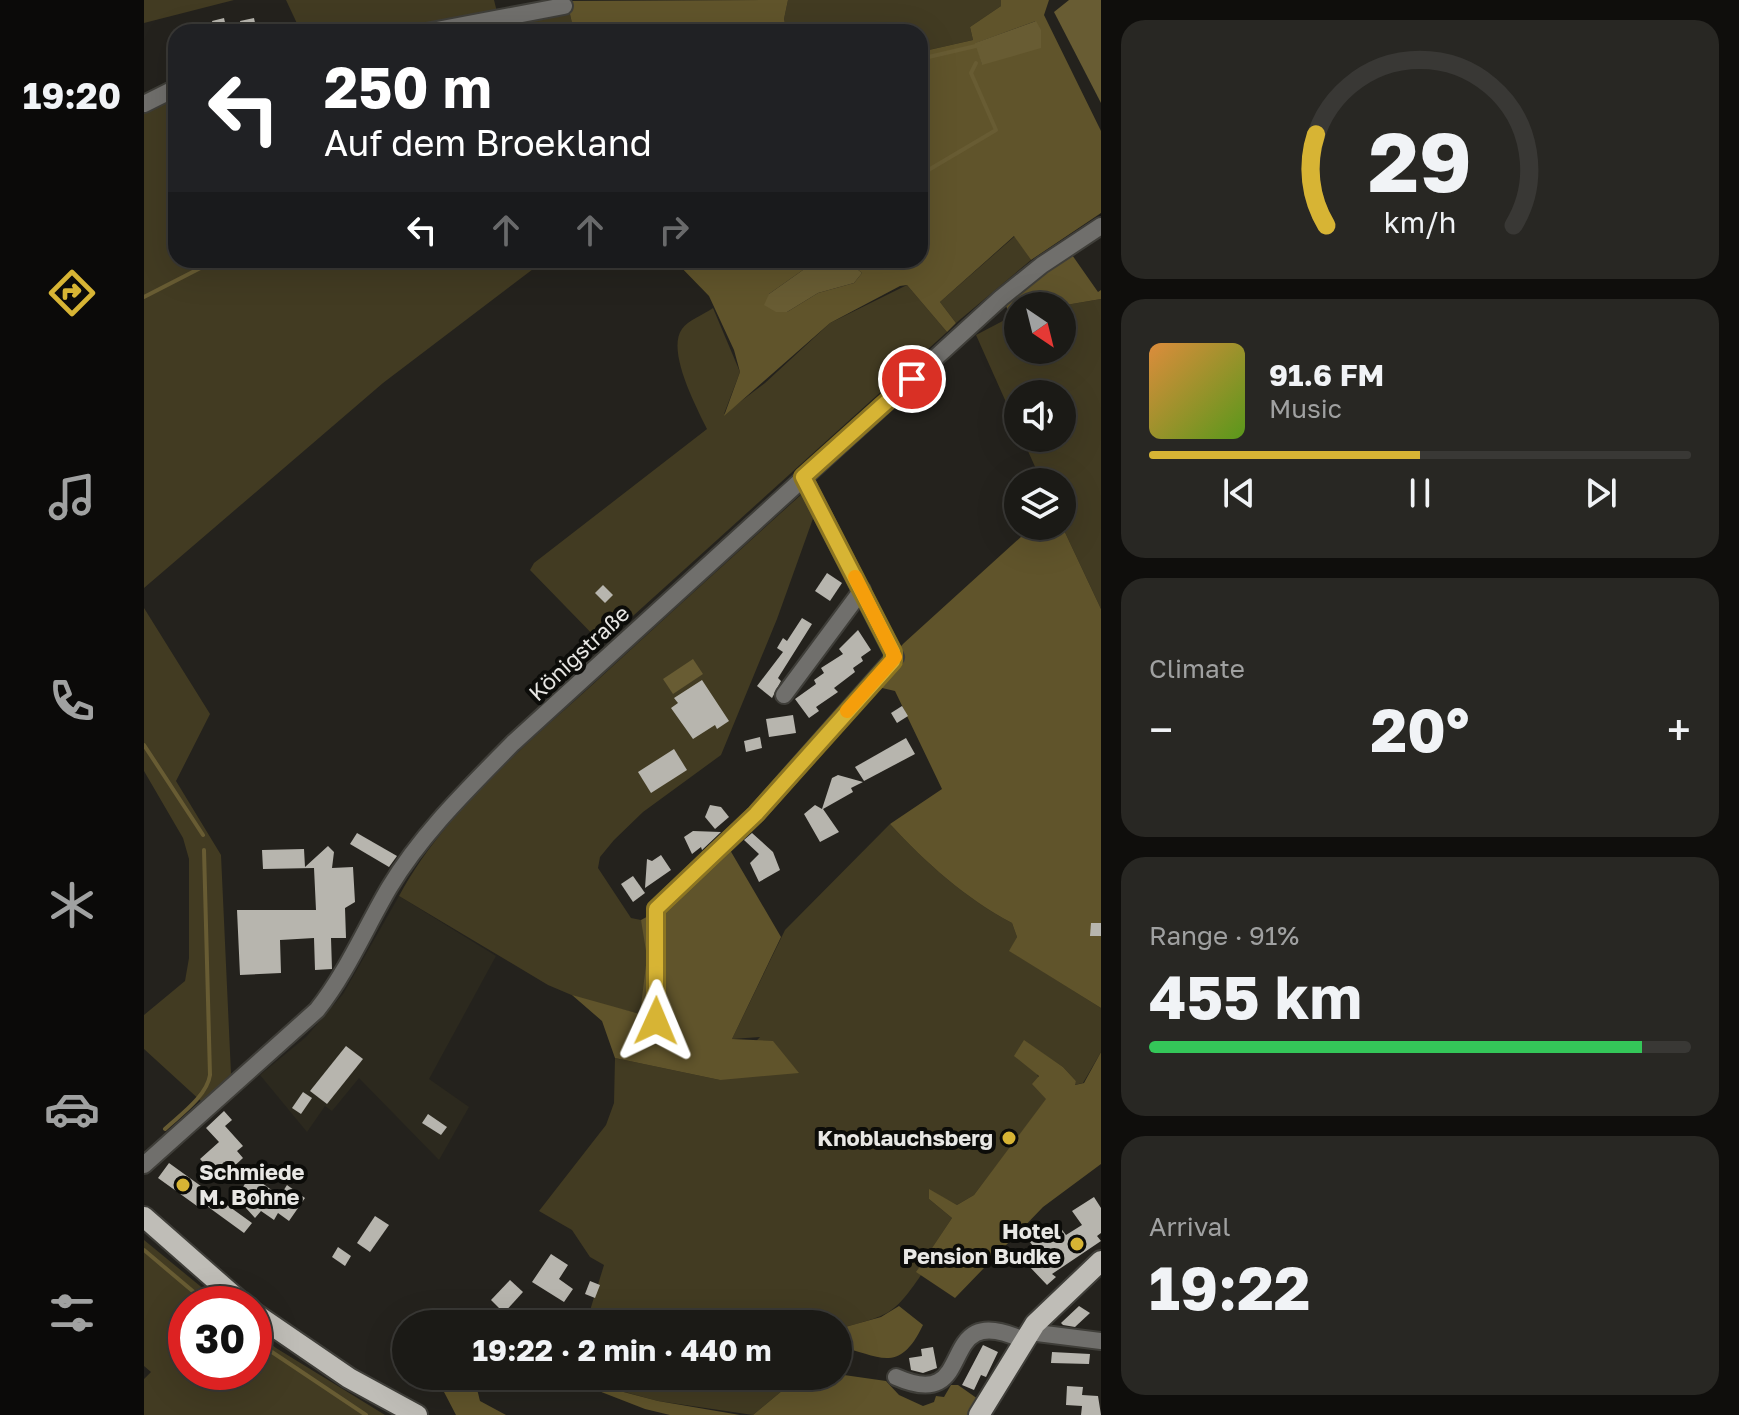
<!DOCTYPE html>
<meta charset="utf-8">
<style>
:root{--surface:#1b1a16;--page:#282723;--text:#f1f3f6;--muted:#a0a1a1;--line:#393835;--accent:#d7b434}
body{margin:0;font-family:"Golos Text",sans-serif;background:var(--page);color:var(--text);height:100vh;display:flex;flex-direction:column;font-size:30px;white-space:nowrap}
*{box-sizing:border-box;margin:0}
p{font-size:26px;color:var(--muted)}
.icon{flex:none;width:44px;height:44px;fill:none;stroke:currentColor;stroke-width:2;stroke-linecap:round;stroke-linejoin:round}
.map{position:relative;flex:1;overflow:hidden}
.details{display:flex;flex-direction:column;gap:20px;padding:20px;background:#0f0e0c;width:638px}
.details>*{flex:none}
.hud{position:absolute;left:24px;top:24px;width:760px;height:244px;border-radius:24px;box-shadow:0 8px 32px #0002,0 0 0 2px var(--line);background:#202124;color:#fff;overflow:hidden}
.needle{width:52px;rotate:145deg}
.fabs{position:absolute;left:860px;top:292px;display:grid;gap:16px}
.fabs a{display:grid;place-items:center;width:72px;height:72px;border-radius:50%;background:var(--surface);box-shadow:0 8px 32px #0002,0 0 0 2px var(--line);font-size:40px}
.speed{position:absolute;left:24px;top:1286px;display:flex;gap:16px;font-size:40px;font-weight:700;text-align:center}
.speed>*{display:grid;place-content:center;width:104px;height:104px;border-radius:50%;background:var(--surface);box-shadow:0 8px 32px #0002,0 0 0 2px var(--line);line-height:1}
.speed .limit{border:12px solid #d22;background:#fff;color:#111}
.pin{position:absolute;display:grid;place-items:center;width:68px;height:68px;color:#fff;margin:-34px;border:4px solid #fff;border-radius:50%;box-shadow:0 2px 8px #0007}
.me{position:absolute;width:88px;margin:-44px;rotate:1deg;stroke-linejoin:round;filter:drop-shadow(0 0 6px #0008)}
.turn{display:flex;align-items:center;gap:28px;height:168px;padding:0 24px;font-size:36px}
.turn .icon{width:104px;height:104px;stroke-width:2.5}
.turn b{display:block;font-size:56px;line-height:68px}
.lanes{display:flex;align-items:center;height:76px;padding:0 24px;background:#0003;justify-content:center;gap:40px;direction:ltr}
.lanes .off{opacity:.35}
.big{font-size:60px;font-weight:700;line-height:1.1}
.details .widget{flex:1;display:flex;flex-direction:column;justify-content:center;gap:12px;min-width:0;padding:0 28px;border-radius:24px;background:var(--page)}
.details .dial{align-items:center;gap:0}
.dial svg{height:208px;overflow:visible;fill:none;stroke:var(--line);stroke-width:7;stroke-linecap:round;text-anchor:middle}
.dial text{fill:var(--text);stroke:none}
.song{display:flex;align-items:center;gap:24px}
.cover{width:96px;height:96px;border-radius:12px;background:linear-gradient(135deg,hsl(30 70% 55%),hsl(90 70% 35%))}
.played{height:8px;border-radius:4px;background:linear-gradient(90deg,var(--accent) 50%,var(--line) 50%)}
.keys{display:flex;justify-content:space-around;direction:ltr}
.heat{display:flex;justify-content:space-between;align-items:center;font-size:44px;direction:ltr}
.charge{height:12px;border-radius:6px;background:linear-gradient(90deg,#34c759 91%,var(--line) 0)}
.trip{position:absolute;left:248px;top:1310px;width:460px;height:80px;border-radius:40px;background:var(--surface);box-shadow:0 8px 32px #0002,0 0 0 2px var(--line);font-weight:700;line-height:80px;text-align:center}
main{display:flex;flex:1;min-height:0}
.tabs{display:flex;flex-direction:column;width:144px;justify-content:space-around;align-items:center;background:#0b0a09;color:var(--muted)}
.tabs .icon{width:56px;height:56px}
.tabs .selected{color:var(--accent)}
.tabs b{font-size:36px;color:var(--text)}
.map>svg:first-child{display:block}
</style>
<main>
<nav class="tabs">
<b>19:20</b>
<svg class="icon selected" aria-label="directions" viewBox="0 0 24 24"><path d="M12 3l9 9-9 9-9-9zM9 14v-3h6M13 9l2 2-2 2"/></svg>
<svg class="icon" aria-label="music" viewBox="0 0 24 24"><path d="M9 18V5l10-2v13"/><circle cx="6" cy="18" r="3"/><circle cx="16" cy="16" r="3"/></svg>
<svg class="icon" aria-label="phone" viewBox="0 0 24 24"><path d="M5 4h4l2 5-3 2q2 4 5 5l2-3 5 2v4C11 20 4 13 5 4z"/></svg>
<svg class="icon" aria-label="climate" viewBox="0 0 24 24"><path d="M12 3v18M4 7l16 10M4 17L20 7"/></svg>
<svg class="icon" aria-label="car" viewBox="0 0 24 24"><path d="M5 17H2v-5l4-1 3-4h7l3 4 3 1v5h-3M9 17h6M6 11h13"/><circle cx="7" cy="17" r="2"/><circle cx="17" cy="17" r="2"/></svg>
<svg class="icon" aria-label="filters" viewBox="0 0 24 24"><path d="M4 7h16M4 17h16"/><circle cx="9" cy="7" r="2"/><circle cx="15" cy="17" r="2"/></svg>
</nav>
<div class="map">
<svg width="957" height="1415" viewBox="0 0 957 1415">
<rect width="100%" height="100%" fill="#24221d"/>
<!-- built -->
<polygon fill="#2c291e" points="255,896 352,956 285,1079 325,1107 295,1160 215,1078 188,1111 181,1106 163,1132 116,1075 162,1037 199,994"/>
<!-- green -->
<g fill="#423b22">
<polygon points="0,0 90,0 0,23"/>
<polygon points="142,0 350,0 353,12 258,32 157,32"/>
<polygon points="644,0 857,0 857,6 826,27 829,40 776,52 776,32 643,32 640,19"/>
<polygon points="425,10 430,32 304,32"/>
<polygon points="32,92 32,260 401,260 239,383 0,588 0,110"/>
<polygon points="871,236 887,260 812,323 796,302"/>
<path d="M763,285l40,47 -345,312 -72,-74 4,-7 173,-134c-10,-21 -41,-78 -25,-100 6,-9 23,-15 31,-21l27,64 -16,42 41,-31 65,-60z"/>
<polygon points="957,299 957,609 918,526 918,482 898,482 878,438 918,438 918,394 874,394 874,429 832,335 874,313 874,350 918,350 916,306"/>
<path d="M659,493l12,20 -38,106 -56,136 -78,57 -29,28 -14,17 -2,11 33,50 10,2c13,28 3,65 -1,94l-59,-15 -33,-14 -149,-89c45,-83 123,-148 192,-210 71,-65 141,-129 212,-193z"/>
<polygon points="0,608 66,714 32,781 77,855 87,1074 58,1102 0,1049 0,1015 41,981 45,958 45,859 39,838 0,771"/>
<path d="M746,824c36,39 75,74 122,99l5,14 -7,14 91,57v44l-18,31 -9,2 2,-4 -13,-14 -39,-26 23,58 -73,96 -17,10 -28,-15v9l23,19 -35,53 4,4c-29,43 -34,40 -83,54v-5h-257l7,-7 16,-52 -14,-8 -18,-27 -33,-19 67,-86 8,-22 1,-45 105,22 40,-43 -28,2 53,-109z"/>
<polygon points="0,1240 78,1304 42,1304 42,1372 110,1372 110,1331 132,1348 241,1415 0,1415 0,1379 7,1372 0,1366"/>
<polygon points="421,1376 648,1376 639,1390 609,1415 514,1401"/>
</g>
<!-- forest -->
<g fill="#60542b" fill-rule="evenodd">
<polygon points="644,0 640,19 643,32 430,32 423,1"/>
<path d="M857,0h48l-5,15 57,116v82l-70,47 -17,-24 -74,66 16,21 -9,9 -40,-47 -7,1 -70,37 -106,93 16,-44 -6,-22 -25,-54 -35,-36h138l-2,5 -41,29 18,18 31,-19 36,-10 8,-10 -16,-13h74v-208l53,-12 -3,-13 31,-21zM892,21l-54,43 -6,-21z"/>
<polygon points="926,252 954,292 957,290 957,299 916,306 874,306 874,313 866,314 860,302"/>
<path d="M889,526h29l39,83v399l-92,-57 8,-14 -5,-14c-47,-25 -86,-60 -122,-99l52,-35 -47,-98 -30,-7 39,-41z"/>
<polygon points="586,850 637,937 588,1039 629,1041 655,1073 576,1080 471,1058 458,1021 428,995 496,1014 503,957 497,920 521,907"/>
<polygon points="880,1040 919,1067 932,1081 931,1085 940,1083 957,1052 957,1164 899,1207 811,1298 772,1272 808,1218 785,1199 785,1189 813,1205 830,1195 902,1099 888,1084 895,1076 870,1056"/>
<path d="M755,1306l24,19c-24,50 -43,31 -85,21v-17l43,-12z"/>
<polygon points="700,1375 742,1381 755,1395 779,1406 790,1402 792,1396 800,1397 807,1385 814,1385 834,1399 824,1415 609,1415 639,1390 648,1376 667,1376 677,1381"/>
<path d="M314,1376c16,0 19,11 22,25l26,14h-50l-12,-23z"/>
<polygon points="449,1384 514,1401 596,1415 526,1415 501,1409 447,1388"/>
</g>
<!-- water -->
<g fill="#685c33">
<polygon points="925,0 957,0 957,103 910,12"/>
<polygon points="892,21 897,30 897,48 838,65 831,43"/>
<polygon points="668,260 702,260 718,273 710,283 674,293 643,312 632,312 620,305 625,294 666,265"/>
<polygon points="549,659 559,674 529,694 519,679"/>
</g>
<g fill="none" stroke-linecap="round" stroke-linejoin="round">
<!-- stream -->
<g stroke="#685c33" stroke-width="4">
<polyline points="776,59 836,45"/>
<polyline points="776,175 852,130 827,73 832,63"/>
<polyline points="0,297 72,260"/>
<polyline points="0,745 59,835"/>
<path d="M21,1129c15,-14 42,-33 45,-54l-6,-225"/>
<polyline points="0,1250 64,1304"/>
<polyline points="110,1340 222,1415"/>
</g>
</g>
<!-- building -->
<g fill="#b7b5ae">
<polygon points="80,18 83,31 71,32 68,21"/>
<polygon points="110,18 113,32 98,32 96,21"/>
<polygon points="683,573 698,583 686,601 671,591"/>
<polygon points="459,585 469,595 461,603 451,593"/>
<polygon points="658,618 668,624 634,678 637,681 628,698 613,686 639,652 633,648 639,638 643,641"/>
<polygon points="714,630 727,650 717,657 719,661 709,668 711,672 690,688 694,692 672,707 675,711 665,718 651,699 672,684 670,680 680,673 677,668 699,654 695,649"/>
<polygon points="558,680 585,721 573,729 571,725 549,739 527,708 534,703 530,698"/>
<polygon points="758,706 764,716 753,723 747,713"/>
<polygon points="649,715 652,733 625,737 622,719"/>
<polygon points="616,737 618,748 602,752 600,741"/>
<polygon points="762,738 771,754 720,781 711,767"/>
<polygon points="530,749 543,770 507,793 494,772"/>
<polygon points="694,775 719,782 707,788 709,792 679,809 695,832 676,842 660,814 671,805 678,809 688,778"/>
<polygon points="566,805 577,807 585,817 571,829 561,817"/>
<polygon points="549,831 577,832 558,850 557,847 548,854 540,837"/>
<polygon points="213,833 253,856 245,867 206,844"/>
<polygon points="608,833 629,852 636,870 615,882 606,863 615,854 600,840"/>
<polygon points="184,846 190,852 188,868 209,867 211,902 201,908 202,938 187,938 188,969 171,970 170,938 136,940 137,973 96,975 93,910 172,910 170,868 119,869 118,850 160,849 161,867"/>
<polygon points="517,855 527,870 501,888 503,859 508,861"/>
<polygon points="489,876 501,893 489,902 477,884"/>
<polygon points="947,923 957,923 957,936 946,936"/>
<polygon points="202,1046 219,1059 183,1104 166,1091"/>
<polygon points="159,1092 168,1098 157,1114 148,1108"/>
<polygon points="80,1111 88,1120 81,1126 99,1146 93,1151 99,1158 87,1169 80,1162 69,1173 56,1159 75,1142 62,1128"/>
<polygon points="284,1114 303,1127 297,1135 278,1123"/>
<polygon points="25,1163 108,1223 100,1233 56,1201 53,1206 14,1178"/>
<polygon points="107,1175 136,1196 143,1185 161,1198 145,1221 134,1213 130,1220 117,1211 111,1218 92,1197"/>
<polygon points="950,1197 957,1208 957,1233 953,1236 957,1241 908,1274 912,1277 903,1285 884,1265 895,1254 886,1242 913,1223 922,1235 938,1225 928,1211"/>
<polygon points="231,1216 245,1225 226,1252 213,1243"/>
<polygon points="194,1247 207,1256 201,1266 188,1257"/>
<polygon points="407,1254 424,1265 415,1279 429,1289 420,1302 388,1282"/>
<polygon points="366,1280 379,1292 360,1313 347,1300"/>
<polygon points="446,1281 456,1285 451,1298 441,1294"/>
<polygon points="935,1306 946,1313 931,1327 919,1325 917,1323"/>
<polygon points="839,1345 854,1352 842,1377 837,1375 830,1390 818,1385"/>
<polygon points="789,1347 793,1368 779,1373 767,1370 765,1358 778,1356 777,1349"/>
<polygon points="908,1352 946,1354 945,1364 907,1363"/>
<polygon points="923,1386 939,1387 938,1395 954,1396 957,1415 937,1415 938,1406 922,1405"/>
</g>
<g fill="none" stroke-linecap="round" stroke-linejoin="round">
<defs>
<g id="minor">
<polyline points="282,32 420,6"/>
<polyline points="0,104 32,88"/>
<polyline points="640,695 718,590"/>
<polyline points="512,1021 512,909 612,814 751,657 659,477"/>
<path d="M0,1165l173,-155c30,-38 48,-81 72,-122 33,-55 80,-100 124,-145l488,-445 41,-33 59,-39"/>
<polyline points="885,1332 957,1341"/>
<path d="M752,1377c86,38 35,-80 127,-37"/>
</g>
<g id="major">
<polyline points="0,1217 99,1304"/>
<polyline points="110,1313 205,1378 273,1415"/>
<polyline points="835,1415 891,1324 957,1261"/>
</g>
</defs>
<!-- minor casing -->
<use href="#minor" stroke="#3f3e39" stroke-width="20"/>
<!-- major casing -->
<use href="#major" stroke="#3f3e39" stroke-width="24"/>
<!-- minor -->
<use href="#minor" stroke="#706f6c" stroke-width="16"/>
<!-- major -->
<use href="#major" stroke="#bfbdb7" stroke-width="20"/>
</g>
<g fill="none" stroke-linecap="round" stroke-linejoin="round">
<defs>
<polyline id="route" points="512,1021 512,909 612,814 749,661 749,652 659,477 768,379"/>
</defs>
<!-- route casing -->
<use href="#route" stroke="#8c7522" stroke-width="20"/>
<!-- route -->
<use href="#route" stroke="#d7b434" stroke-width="14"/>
<!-- slow -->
<polyline stroke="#f59e0b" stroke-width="14" points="703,711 751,657 711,577"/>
</g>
<!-- markers -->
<g fill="#d7b434" stroke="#0c0c09" stroke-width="3">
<circle cx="865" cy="1138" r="8"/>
<circle cx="39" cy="1185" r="8"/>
<circle cx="933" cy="1244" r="8"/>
</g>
<g text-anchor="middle" stroke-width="8" stroke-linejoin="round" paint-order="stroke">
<!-- street labels -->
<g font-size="22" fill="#e8e7e4" stroke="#0c0c09">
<text transform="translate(435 653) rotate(-43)" y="8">Königstraße</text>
</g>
<!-- poi labels -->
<g font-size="22" font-weight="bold" fill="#e8e7e4" stroke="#0c0c09" text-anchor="end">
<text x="849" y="1146">Knoblauchsberg</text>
<text x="55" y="1180" text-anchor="start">Schmiede<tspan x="55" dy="25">M. Bohne</tspan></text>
<text x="917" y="1239">Hotel<tspan x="917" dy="25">Pension Budke</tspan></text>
</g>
</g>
</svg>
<div class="fabs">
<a><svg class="needle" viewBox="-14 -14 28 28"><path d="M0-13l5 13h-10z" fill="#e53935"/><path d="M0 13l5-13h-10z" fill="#a0a1a1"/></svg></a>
<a><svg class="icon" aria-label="sound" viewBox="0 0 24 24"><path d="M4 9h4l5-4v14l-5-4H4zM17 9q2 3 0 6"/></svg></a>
<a><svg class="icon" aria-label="layers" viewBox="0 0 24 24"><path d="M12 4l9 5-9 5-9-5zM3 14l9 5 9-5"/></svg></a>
</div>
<div class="speed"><div class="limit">30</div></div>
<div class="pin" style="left:768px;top:379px;background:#d93025"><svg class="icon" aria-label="arrive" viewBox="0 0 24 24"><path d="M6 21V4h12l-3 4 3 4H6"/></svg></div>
<svg class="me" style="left:512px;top:1021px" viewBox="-20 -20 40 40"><path d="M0-17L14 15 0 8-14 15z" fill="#d7b434" stroke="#fff" stroke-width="4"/></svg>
<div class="trip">19:22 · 2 min · 440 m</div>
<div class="hud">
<div class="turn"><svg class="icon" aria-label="left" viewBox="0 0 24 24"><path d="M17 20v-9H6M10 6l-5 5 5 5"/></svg><div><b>250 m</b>Auf dem Broekland</div></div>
<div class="lanes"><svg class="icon" aria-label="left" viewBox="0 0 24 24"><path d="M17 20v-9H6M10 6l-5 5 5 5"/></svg><svg class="icon off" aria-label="ahead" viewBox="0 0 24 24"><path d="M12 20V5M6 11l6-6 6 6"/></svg><svg class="icon off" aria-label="ahead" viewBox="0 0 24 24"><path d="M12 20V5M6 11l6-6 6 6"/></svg><svg class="icon off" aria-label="right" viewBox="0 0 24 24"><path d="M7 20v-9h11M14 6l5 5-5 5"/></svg></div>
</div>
</div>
<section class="details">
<div class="widget dial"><svg viewBox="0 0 100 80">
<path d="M14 69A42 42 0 1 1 86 69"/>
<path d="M14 69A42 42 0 0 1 10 34" stroke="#d7b434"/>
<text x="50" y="56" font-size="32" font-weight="700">29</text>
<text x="50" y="72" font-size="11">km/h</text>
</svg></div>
<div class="widget">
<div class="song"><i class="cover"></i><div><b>91.6 FM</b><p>Music</p></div></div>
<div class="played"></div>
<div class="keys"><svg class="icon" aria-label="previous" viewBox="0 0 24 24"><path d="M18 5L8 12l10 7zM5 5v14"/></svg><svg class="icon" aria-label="pause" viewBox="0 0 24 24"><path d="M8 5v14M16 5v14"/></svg><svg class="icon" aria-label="next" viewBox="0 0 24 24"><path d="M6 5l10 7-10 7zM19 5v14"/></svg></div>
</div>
<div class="widget"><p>Climate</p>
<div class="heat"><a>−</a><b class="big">20°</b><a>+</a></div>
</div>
<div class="widget"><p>Range · 91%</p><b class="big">455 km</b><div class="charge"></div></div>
<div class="widget"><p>Arrival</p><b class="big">19:22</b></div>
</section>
</main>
